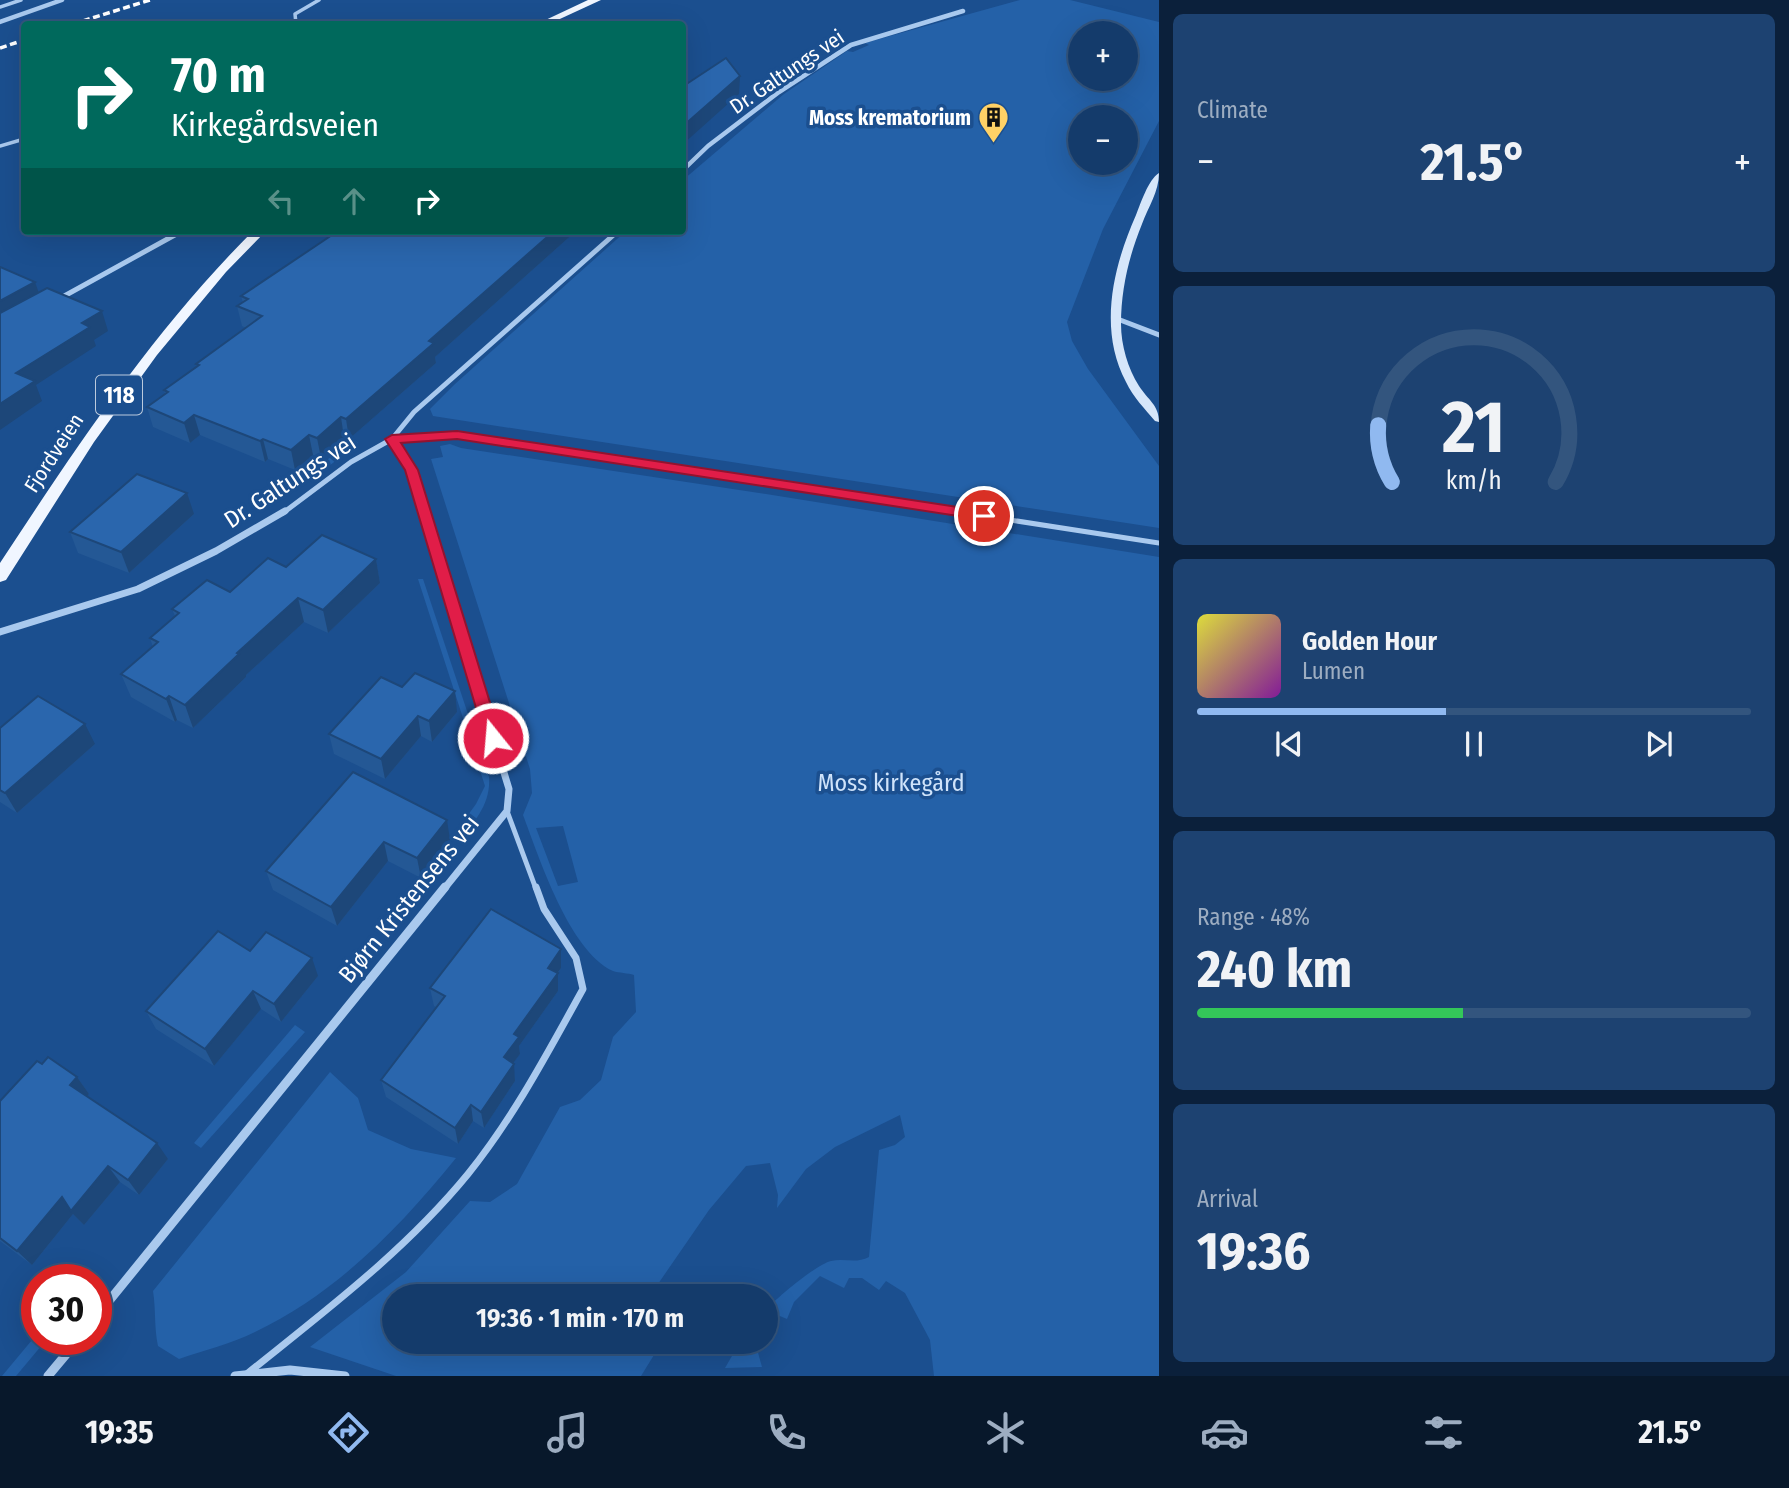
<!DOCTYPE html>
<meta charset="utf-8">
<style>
:root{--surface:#143b6b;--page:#1d4271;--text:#f1f3f6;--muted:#9dadc1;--line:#33557e;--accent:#90b9f0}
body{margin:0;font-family:"Fira Sans Condensed",sans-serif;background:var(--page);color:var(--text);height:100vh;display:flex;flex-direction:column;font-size:26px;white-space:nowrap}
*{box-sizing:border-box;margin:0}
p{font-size:23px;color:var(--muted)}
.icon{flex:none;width:38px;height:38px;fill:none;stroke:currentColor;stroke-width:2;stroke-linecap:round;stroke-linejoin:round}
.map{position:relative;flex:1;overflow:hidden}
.panel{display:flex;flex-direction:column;gap:14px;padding:14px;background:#0b203b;width:630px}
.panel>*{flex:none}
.banner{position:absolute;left:21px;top:21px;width:665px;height:214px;border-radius:7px;box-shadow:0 7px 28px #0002,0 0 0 2px var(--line);background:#00695c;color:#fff;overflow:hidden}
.tools{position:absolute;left:1068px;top:21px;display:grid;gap:14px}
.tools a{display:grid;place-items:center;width:70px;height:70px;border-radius:50%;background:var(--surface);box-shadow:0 7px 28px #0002,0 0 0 2px var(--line);font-size:35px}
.speed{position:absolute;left:21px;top:1264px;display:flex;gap:14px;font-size:35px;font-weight:700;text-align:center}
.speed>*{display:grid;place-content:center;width:91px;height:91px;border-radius:50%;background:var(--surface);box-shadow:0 7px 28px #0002,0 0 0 2px var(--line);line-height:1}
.speed .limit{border:10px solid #d22;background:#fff;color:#111}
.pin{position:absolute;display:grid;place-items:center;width:60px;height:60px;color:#fff;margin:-30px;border:4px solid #fff;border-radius:50%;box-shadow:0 2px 7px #0007}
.me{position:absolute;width:77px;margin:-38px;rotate:343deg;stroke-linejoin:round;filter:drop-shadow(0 0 5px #0008)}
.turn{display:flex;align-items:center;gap:24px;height:147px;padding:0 35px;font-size:32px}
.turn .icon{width:91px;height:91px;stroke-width:2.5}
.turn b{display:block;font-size:49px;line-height:60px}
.lanes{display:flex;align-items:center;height:66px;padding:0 35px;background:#0003;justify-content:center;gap:35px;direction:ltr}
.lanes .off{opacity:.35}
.big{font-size:52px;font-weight:700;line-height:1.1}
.panel .tile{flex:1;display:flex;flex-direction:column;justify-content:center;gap:10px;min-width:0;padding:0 24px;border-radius:10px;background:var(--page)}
.panel .dial{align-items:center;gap:0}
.dial svg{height:182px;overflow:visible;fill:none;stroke:var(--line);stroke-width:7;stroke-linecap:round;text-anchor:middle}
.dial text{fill:var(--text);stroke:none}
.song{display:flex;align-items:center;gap:21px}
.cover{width:84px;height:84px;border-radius:10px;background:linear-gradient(135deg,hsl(60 70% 55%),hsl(290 70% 35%))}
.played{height:7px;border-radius:4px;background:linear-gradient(90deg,var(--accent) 45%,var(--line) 45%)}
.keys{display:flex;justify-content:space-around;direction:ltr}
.heat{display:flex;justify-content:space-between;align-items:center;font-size:38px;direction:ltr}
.charge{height:10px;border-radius:5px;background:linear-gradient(90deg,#34c759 48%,var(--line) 0)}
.trip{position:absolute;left:382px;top:1284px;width:396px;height:70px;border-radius:35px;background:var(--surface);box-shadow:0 7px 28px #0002,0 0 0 2px var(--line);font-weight:700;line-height:70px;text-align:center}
.tabs{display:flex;height:112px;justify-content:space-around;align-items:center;background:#08182b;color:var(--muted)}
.tabs .icon{width:49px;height:49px}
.tabs .selected{color:var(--accent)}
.tabs b{font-size:32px;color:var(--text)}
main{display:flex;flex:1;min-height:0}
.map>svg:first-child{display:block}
</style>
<main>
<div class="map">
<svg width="1159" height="1376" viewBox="0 0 1159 1376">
<rect width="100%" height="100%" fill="#1b4f8f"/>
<!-- green -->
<g fill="#2461a8" fill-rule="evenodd">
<path d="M1020,0h50l89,22v99l-56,108 -36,93 5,19 16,28 71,97v62l-726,-112 -3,-7 25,-25 171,-153h56l1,-51 101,-86 63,-43 6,1 16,-7 -4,-2zM1080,33h45v46h-45zM1080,117h45v46h-45z"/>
<polygon points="355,440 358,443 329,466 265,510 260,507"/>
<path d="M450,444l11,4 305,46 393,63v819h-225l-4,-36 -25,-47 -19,-12 -7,9 -17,-12h-13l-5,10 -24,-12 -26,26 -7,17 -12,-5 -10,8v-11c10,-12 52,-47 66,-50 14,-3 25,3 38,-4l10,-107 16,-5 10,-8 -5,-22 -65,32 -29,22 -29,39 1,-13 -8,-32 -24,3 -37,44 -60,87h-255v45h268l-21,34h-245l-86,-29 96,-75 64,-71 20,1 27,-18 43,-77 20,-7 21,-20 12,-43 23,-25 -2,-37c-6,-2 -15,-2 -21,-4 -44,-20 -74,-114 -90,-156l9,-22 -2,-24 -99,-310 12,-2 -3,-11zM563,826l15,56 -20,4 -22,-58z"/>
<path d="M418,579h5l66,198c2,27 -14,44 -31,65l-8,-2 26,-36 9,-18z"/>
<polygon points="295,1025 305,1032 201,1148 194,1143"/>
<path d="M330,1072l28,26 10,32 43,19 45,9c-56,69 -119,135 -201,174 -24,12 -51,18 -76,27l-21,-13c-4,-19 -2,-36 -5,-55z"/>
<polygon points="37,1334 37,1339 47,1339 16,1376 2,1376"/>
<polygon points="740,1342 755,1342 762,1367 725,1368"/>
</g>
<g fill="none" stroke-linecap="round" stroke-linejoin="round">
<!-- lane-far3 -->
<g stroke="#a9c9ee" stroke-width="3.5">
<polyline points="0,7 21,0"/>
<polyline points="296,24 295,14 319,0"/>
<polyline points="0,146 24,139"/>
</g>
<!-- lane-far2 -->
<polyline stroke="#a9c9ee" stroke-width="4.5" points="392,439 457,435 963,513"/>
<!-- lane-far1 -->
<g stroke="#a9c9ee" stroke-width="5">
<polyline points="952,511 1159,543"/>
<polyline points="507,811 536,889"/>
</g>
<!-- lane -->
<path stroke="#a9c9ee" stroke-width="7" d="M248,1373c77,-62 157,-122 220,-199 46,-57 80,-122 115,-185l-7,-31 -32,-49 -8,-22"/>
<!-- street-far3 -->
<g stroke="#a9c9ee" stroke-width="4.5">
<polyline points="0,22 62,0"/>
<polyline points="682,171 708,146 779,92 851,45 963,11"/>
</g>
<!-- street-far2 -->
<g stroke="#a9c9ee" stroke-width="5">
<polyline points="57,300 182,231"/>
<polyline points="1115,318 1159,335"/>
<polyline points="392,439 412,470 425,513"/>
<polyline points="283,513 351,462 392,439 414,412 618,231"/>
</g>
<!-- street-far1 -->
<g stroke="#a9c9ee" stroke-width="7">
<polyline points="424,511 509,789 507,811 444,889"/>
<polyline points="0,632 138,589 216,551 285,511"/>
</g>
<!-- street -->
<g stroke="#a9c9ee" stroke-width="9">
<polyline points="96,1317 445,887"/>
<polyline points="48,1376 79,1339"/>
<polyline points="235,1376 290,1370 345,1376"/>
</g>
<!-- secondary -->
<path fill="#d6e6fa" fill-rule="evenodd" d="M1159,173c0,19 -11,34 -17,51 -13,32 -21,65 -21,100 0,21 7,45 18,62 9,14 20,19 20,36l-4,-1c-10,-12 -22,-24 -29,-39 -28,-53 -13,-115 10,-167 5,-12 12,-35 23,-42z"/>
<!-- primary -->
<g fill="#f0f6ff" fill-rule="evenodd">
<polygon points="588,0 601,0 549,24 537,24"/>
<path d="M253,231h13l-40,41 -69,83 -63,87 -88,138 -6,2v-19c77,-117 153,-232 253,-332z"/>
</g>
<!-- rail -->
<g stroke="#fff" stroke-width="3.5" stroke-dasharray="7 3.5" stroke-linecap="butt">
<polyline points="73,24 150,0"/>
<polyline points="0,48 24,40"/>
</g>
</g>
<!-- wall -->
<g fill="#245895">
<polygon points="338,231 576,231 435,357 436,363 349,439 344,438 321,458 313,455 295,470 268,459 265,462 200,435 190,443 153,427 147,407 165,394 164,390 197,367 196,364 246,328 242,326 237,306 243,303 241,296"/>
<polygon points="194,514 129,573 78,553 70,532"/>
<polygon points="376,559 380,583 328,633 304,622 246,675 246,677 193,728 177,720 175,722 131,697 121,674 153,647 150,638 175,616 172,609 230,592 286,567"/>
<polygon points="381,677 457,712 432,742 421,736 385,779 334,754 329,734"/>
<polygon points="0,728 95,744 17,813 0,802"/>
<polygon points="353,772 450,840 421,878 388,861 337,926 273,890 266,871"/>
<polygon points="561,949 561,968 558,973 558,991 519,1046 520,1054 513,1063 515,1081 484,1128 473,1121 458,1144 386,1097 381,1080 436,1007 434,1006 430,988"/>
<polygon points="250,951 318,976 281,1022 261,1009 214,1066 156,1029 146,1011"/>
<polygon points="42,1064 77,1077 89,1094 87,1096 168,1159 139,1195 120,1182 84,1225 73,1214 32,1265 0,1241 0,1101"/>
</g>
<!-- shaded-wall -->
<g fill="#1d4779">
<polygon points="740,76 739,94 682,145 682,127"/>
<polygon points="554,231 576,231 435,357 436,363 349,439 346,419 429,341"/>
<polygon points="35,282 42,302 0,325 0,301"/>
<polygon points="102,311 108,331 94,340 96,346 36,385 42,401 0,430 0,404 16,373 82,323"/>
<polygon points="194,415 200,435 190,443 184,423"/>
<polygon points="341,417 344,438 321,458 317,438"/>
<polygon points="309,435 313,455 295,470 291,450"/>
<polygon points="263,439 268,459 265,462 260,441"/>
<polygon points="187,493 194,514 129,573 121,552"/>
<polygon points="376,559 380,583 328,633 323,610"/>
<polygon points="298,598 304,622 246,675 246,677 193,728 185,705 237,653"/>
<polygon points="455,691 457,712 432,742 429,721"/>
<polygon points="169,696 177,720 175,722 166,699"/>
<polygon points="418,716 421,736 385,779 381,759"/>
<polygon points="85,724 95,744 17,813 5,793"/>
<polygon points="447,820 450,840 421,878 417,858"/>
<polygon points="384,842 388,861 337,926 331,907"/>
<polygon points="561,949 561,968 554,978 558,973 558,991 519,1046 520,1054 505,1074 504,1057 514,1034 548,968"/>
<polygon points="312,958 318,976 281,1022 274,1004"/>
<polygon points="253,991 261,1009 214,1066 205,1049"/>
<polygon points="514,1064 515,1081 484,1128 481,1112"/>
<polygon points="77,1077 89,1094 83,1101 70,1085"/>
<polygon points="471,1105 473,1121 458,1144 455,1128"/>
<polygon points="157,1143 168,1159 139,1195 128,1180"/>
<polygon points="108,1166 120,1182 84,1225 73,1214 32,1265 17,1251 62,1197"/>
</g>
<!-- building -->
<g fill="#2a66ad" stroke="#1d4779" stroke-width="2">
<polygon points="726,58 740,76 682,127 682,87"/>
<polygon points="338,231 554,231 429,341 434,343 346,419 341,417 317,438 309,435 291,450 263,439 260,441 194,415 184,423 147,407 168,392 164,390 199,365 196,364 262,316 237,306 248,299 241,296"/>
<polygon points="0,267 35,282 0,301"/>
<polygon points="47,288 102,311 82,323 90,327 16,373 35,381 0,404 0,313"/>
<polygon points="137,474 187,493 121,552 70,532"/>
<polygon points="322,535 376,559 323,610 298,598 237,653 239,654 185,705 169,696 166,699 121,674 158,642 150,638 179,613 172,609 207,580 230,592 268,558 286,567"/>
<polygon points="415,673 455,691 429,721 418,716 381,759 329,734 381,677 402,687"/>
<polygon points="38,696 85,724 5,793 0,790 0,728"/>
<polygon points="353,772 447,820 417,858 384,842 331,907 266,871"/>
<polygon points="491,909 561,949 548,968 558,973 514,1034 519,1037 504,1057 514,1064 481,1112 471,1105 455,1128 381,1080 445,996 430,988"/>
<polygon points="218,931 250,951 266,932 312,958 274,1004 253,991 205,1049 146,1011"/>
<polygon points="48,1057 77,1077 70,1085 157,1143 128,1180 108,1166 71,1211 62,1197 17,1251 0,1238 0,1101 37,1061 42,1064"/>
</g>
<!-- route -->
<polygon fill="#e11d48" stroke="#92132f" stroke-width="2" points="457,431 984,511 991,516 984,520 457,439 401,443 418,470 501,738 499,742 487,742 485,738 405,470 385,439 392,435"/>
<!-- icons -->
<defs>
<symbol id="building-pin" viewBox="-11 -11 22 30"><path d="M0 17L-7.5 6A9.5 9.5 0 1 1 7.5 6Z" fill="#ffd166" stroke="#1b4f8f"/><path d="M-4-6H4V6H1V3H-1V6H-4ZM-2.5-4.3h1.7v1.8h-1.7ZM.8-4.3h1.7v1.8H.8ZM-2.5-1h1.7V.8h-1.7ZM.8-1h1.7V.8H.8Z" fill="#111"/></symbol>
</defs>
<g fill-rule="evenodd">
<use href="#building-pin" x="976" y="100" width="35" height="47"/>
</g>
<g text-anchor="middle" stroke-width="7" stroke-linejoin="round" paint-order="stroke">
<!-- far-street labels -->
<g font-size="21" fill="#fff" stroke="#1b4f8f">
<text transform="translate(787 72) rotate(-34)" y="7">Dr. Galtungs vei</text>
<text transform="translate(54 453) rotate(-57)" y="7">Fjordveien</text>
</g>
<!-- far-poi labels -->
<g font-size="21" font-weight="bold" fill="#fff" stroke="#1b4f8f" text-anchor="end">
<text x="971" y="125">Moss krematorium</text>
</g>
<!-- shield labels -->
<rect fill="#1b4f8f" stroke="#bbcadd" stroke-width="2" x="96" y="375.5" width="46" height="39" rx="5"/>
<g font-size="23" font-weight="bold" fill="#fff">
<text x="119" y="403">118</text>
</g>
<!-- street labels -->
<g font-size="24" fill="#fff" stroke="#1b4f8f">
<text transform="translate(290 481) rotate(-33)" y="8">Dr. Galtungs vei</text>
<text transform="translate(409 899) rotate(-51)" y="8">Bjørn Kristensens vei</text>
</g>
<!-- park labels -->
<g font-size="24" fill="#cfe3fa" stroke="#1b4f8f">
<text x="891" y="791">Moss kirkegård</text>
</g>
</g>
</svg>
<div class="tools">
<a>+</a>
<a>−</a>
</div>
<div class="speed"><div class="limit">30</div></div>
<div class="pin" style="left:984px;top:516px;background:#d93025"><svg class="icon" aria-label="arrive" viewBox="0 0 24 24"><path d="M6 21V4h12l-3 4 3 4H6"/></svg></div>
<svg class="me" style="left:493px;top:738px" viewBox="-20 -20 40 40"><circle r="17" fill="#e11d48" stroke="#fff" stroke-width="3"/><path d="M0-11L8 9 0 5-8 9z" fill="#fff"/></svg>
<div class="trip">19:36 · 1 min · 170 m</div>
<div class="banner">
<div class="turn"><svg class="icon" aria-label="right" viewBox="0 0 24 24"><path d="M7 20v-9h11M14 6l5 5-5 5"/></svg><div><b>70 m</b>Kirkegårdsveien</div></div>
<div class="lanes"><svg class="icon off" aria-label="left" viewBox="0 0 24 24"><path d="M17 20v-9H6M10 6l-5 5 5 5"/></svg><svg class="icon off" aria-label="ahead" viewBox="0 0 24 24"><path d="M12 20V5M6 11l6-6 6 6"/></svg><svg class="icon" aria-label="right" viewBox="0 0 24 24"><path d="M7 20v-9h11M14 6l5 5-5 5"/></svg></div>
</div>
</div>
<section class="panel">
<div class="tile"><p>Climate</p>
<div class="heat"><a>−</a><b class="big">21.5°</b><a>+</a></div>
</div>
<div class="tile dial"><svg viewBox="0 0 100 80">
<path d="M14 69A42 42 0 1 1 86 69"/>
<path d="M14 69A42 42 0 0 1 8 44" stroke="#90b9f0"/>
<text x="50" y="56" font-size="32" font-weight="700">21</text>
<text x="50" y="72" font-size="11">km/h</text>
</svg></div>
<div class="tile">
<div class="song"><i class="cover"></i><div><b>Golden Hour</b><p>Lumen</p></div></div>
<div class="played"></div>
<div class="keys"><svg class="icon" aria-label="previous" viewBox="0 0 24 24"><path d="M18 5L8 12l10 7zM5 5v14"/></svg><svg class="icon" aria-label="pause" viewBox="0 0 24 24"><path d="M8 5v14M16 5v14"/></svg><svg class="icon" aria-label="next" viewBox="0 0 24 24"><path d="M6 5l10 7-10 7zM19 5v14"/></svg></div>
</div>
<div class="tile"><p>Range · 48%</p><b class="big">240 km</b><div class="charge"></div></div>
<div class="tile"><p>Arrival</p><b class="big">19:36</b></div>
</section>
</main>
<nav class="tabs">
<b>19:35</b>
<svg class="icon selected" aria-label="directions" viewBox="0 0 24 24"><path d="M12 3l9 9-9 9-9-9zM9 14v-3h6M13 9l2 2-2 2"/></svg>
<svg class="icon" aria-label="music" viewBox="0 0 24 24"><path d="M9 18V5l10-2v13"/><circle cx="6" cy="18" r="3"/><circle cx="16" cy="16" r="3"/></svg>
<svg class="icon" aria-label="phone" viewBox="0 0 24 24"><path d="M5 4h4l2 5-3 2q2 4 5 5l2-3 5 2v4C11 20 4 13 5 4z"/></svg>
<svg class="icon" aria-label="climate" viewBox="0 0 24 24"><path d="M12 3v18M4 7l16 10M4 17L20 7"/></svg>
<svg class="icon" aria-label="car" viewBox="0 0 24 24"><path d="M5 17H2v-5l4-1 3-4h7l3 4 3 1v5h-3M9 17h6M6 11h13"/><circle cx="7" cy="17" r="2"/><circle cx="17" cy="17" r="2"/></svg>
<svg class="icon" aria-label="filters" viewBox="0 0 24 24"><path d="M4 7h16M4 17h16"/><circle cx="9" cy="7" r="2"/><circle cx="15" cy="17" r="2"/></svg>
<b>21.5°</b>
</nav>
